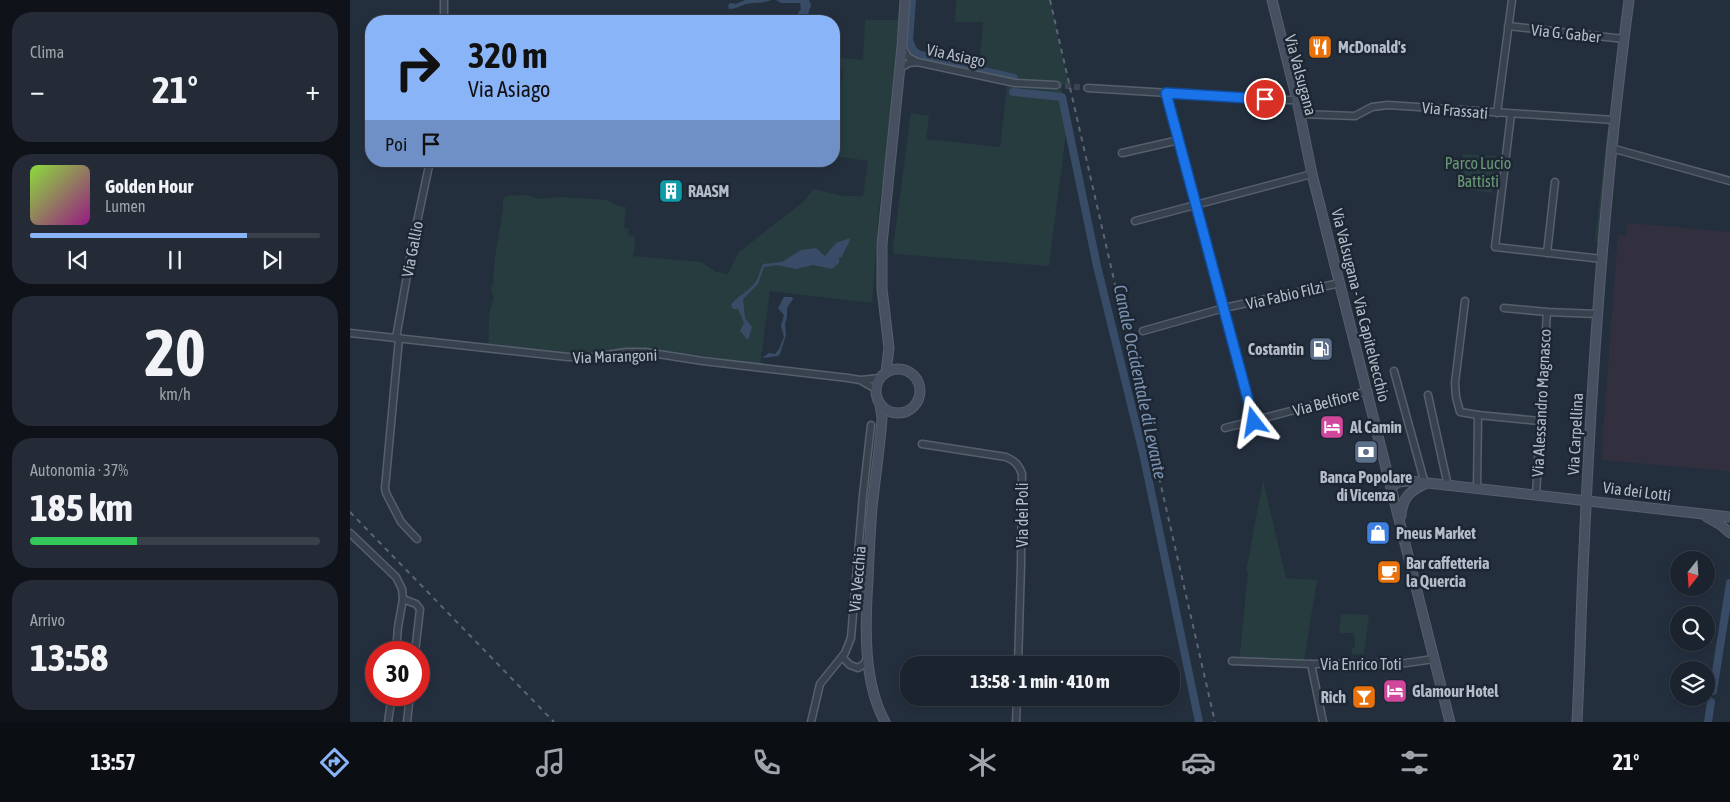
<!DOCTYPE html>
<html lang="it">
<meta charset="utf-8">
<style>
:root{--surface:#1b232e;--page:#242b36;--text:#f1f3f6;--muted:#a0a4aa;--line:#39404a;--accent:#8ab4f8}
body{margin:0;font-family:"Asap Condensed",sans-serif;background:var(--page);color:var(--text);height:100vh;display:flex;flex-direction:column;font-size:19px;white-space:nowrap}
*{box-sizing:border-box;margin:0}
p{font-size:16px;color:var(--muted)}
.icon{flex:none;width:28px;height:28px;fill:none;stroke:currentColor;stroke-width:2;stroke-linecap:round;stroke-linejoin:round}
.map{position:relative;flex:1;overflow:hidden}
.details{display:flex;flex-direction:column;gap:12px;padding:12px;background:#0f1319;width:350px}
.details>*{flex:none}
.guide{position:absolute;left:15px;top:15px;width:475px;height:152px;border-radius:20px;box-shadow:0 2px 8px #0003,0 0 0 1px var(--line);background:#8ab4f8;color:#111;overflow:hidden}
.needle{width:32px;rotate:197deg}
.fabs{position:absolute;left:1320px;top:551px;display:grid;gap:10px}
.fabs a{display:grid;place-items:center;width:45px;height:45px;border-radius:50%;background:var(--surface);box-shadow:0 2px 8px #0003,0 0 0 1px var(--line);font-size:25px}
.speed{position:absolute;left:15px;top:641px;display:flex;gap:10px;font-size:25px;font-weight:700;text-align:center}
.speed>*{display:grid;place-content:center;width:65px;height:65px;border-radius:50%;background:var(--surface);box-shadow:0 2px 8px #0003,0 0 0 1px var(--line);line-height:1}
.speed .limit{border:8px solid #d22;background:#fff;color:#111}
.pin{position:absolute;display:grid;place-items:center;width:42px;height:42px;color:#fff;margin:-21px;border:2px solid #fff;border-radius:50%;box-shadow:0 1px 5px #0007}
.me{position:absolute;width:55px;margin:-28px;rotate:346deg;stroke-linejoin:round;filter:drop-shadow(0 0 4px #0008)}
.turn{display:flex;align-items:center;gap:18px;height:105px;padding:0 20px;font-size:22px}
.turn .icon{width:65px;height:65px;stroke-width:2.5}
.turn b{display:block;font-size:35px;line-height:42px}
.then{display:flex;align-items:center;height:48px;padding:0 20px;background:#0003;gap:10px;font-size:19px}
.big{font-size:38px;font-weight:700;line-height:1.1}
.details .tile{flex:1;display:flex;flex-direction:column;justify-content:center;gap:8px;min-width:0;padding:0 18px;border-radius:20px;background:var(--page)}
.details .dial{align-items:center;gap:0}
.dial b{font-size:65px;line-height:1}
.song{display:flex;align-items:center;gap:15px}
.cover{width:60px;height:60px;border-radius:8px;background:linear-gradient(135deg,hsl(90 70% 55%),hsl(310 70% 35%))}
.played{height:5px;border-radius:2px;background:linear-gradient(90deg,var(--accent) 75%,var(--line) 75%)}
.keys{display:flex;justify-content:space-around;direction:ltr}
.heat{display:flex;justify-content:space-between;align-items:center;font-size:28px;direction:ltr}
.charge{height:8px;border-radius:4px;background:linear-gradient(90deg,#34c759 37%,var(--line) 0)}
.trip{position:absolute;left:550px;top:656px;width:280px;height:50px;border-radius:20px;background:var(--surface);box-shadow:0 2px 8px #0003,0 0 0 1px var(--line);font-weight:700;line-height:50px;text-align:center}
.dock{display:flex;height:80px;justify-content:space-around;align-items:center;background:#0b0e12;color:var(--muted)}
.dock .icon{width:35px;height:35px}
.dock .selected{color:var(--accent)}
.dock b{font-size:22px;color:var(--text)}
main{display:flex;flex:1;min-height:0}
.map>svg:first-child{display:block}
</style>
<main>
<section class="details">
<div class="tile"><p>Clima</p>
<div class="heat"><a>−</a><b class="big">21°</b><a>+</a></div>
</div>
<div class="tile">
<div class="song"><i class="cover"></i><div><b>Golden Hour</b><p>Lumen</p></div></div>
<div class="played"></div>
<div class="keys"><svg class="icon" aria-label="previous" viewBox="0 0 24 24"><path d="M18 5L8 12l10 7zM5 5v14"/></svg><svg class="icon" aria-label="pause" viewBox="0 0 24 24"><path d="M8 5v14M16 5v14"/></svg><svg class="icon" aria-label="next" viewBox="0 0 24 24"><path d="M6 5l10 7-10 7zM19 5v14"/></svg></div>
</div>
<div class="tile dial"><b>20</b><p>km/h</p></div>
<div class="tile"><p>Autonomia · 37%</p><b class="big">185 km</b><div class="charge"></div></div>
<div class="tile"><p>Arrivo</p><b class="big">13:58</b></div>
</section>
<div class="map">
<svg width="1380" height="722" viewBox="0 0 1380 722">
<rect width="100%" height="100%" fill="#242f3e"/>
<!-- medical -->
<polygon fill="#32303f" points="1277,223 1380,232 1380,471 1251,460 1268,235 1276,235"/>
<!-- green -->
<g fill="#263c3f">
<polygon points="606,0 700,0 719,85 689,84 629,74 633,22 605,22"/>
<path d="M515,20h37l-5,61 -18,128 -7,94 -102,-12 -10,74 -70,-11 -1,3 -35,-4 -67,4 -99,-8c2,-17 -2,-35 6,-50l-3,-9 2,-6 2,-27 8,-48v-10l3,-3 20,-1 14,4 20,-2 47,3 8,5 11,2 -2,21 5,1 -1,6 6,1 1,13 -2,7 68,6 15,10 12,2 11,-22 64,-50 11,-13 29,7h20l5,-35 -34,-5v-67l7,-3 2,-16 -9,-4v-9l29,3z"/>
<polygon points="666,85 711,89 718,117 699,266 544,254 543,248 561,113 579,116 576,139 650,147 657,86"/>
<polygon points="1257,132 1259,132 1250,242 1245,241"/>
<polygon points="1113,154 1146,156 1142,193 1109,188"/>
<polygon points="913,480 936,578 967,580 954,660 889,662 898,572 896,572"/>
<polygon points="991,614 1019,615 1014,654 1002,654 1002,649 1005,648 1004,633 989,633"/>
</g>
<!-- water -->
<g fill="#394c67">
<path d="M395,0h26c-9,4 -16,2 -25,4 -6,2 -10,5 -17,5l-1,-3 2,-3 6,1z"/>
<polygon points="426,0 459,0 461,5 456,21 449,21 448,13 451,9 450,3 431,3"/>
<path d="M500,238c-1,7 -6,12 -8,19l-3,1v5l-7,6 -19,-4 -17,4 -19,-4 -13,2 -6,17 -15,15 2,19 7,9 -4,13 -8,-9 4,-8 -6,-14h-5l-2,-4c5,-8 15,-12 21,-19 6,-5 8,-15 11,-22l19,-2 19,-12 15,-2 9,8 11,-13z"/>
<polygon points="434,297 442,297 443,299 437,308 437,317 435,324 436,335 430,354 428,356 412,358 419,353 425,354 429,349 434,337 431,326 434,315 428,308"/>
</g>
<g fill="none" stroke-linecap="round" stroke-linejoin="round">
<!-- canal -->
<g stroke="#394c67" stroke-width="8">
<polyline points="562,0 559,40 563,50 568,54 599,63 664,78"/>
<polyline points="663,92 712,97 747,266 793,453 849,722"/>
<polyline points="1363,691 1380,583"/>
<polyline points="1358,722 1361,702"/>
</g>
<!-- street-tunnel -->
<polyline stroke="#3a4453" stroke-width="6" stroke-dasharray="6 3" stroke-linecap="butt" points="706,85 738,88"/>
<defs>
<g id="street">
<polyline points="94,0 94,21"/>
<polyline points="1158,26 1274,39"/>
<polyline points="552,47 558,57 567,62 665,83 706,85"/>
<polyline points="550,68 559,63 567,62"/>
<polyline points="738,88 932,100 947,100"/>
<polyline points="816,93 904,421"/>
<polyline points="1147,113 1162,0"/>
<polyline points="950,114 1005,116 1022,107 1038,105 1264,120"/>
<polyline points="1161,114 1145,247 1252,259"/>
<polyline points="1261,148 1380,181"/>
<polyline points="772,153 829,140"/>
<polyline points="785,221 962,174"/>
<polyline points="1197,253 1205,182"/>
<polyline points="1115,301 1105,383 1106,397 1110,412 1128,415 1190,421"/>
<polyline points="1154,308 1197,312 1247,314"/>
<polyline points="793,331 874,308 990,283"/>
<polyline points="0,333 218,357 244,357 276,352 295,352 353,361 498,378 510,380 526,389"/>
<polyline points="46,338 64,236 80,161"/>
<polyline points="49,338 35,488 36,493 51,522 67,539"/>
<polyline points="1044,371 1075,484"/>
<polyline points="511,380 530,378"/>
<polyline points="1078,395 1098,486"/>
<polyline points="875,428 1018,391"/>
<path d="M572,444l84,13c9,4 13,8 16,17l-1,91 -3,100"/>
<polyline points="1127,489 1128,415"/>
<polyline points="1186,495 1197,312"/>
<polyline points="0,533 46,577 52,589 53,599 48,627 46,652"/>
<polyline points="53,599 66,604 70,609 65,652"/>
<polyline points="492,657 500,665 508,668 514,664 517,658"/>
<polyline points="882,661 961,664 1056,663 1084,659"/>
<polyline points="961,664 973,722"/>
<polyline points="38,722 42,695"/>
<polyline points="57,722 60,695"/>
<polyline points="461,722 470,684 495,653 501,638 513,495 521,425"/>
<polyline points="666,722 667,698"/>
</g>
<g id="secondary">
<polyline points="922,0 947,100 962,174 1100,722"/>
<circle cx="548" cy="391" r="22"/>
<polyline points="536,372 539,348 532,289 532,244 552,47 555,0"/>
<path d="M530,404l2,14c-2,30 -7,60 -10,90 -2,24 -3,48 -4,72 -3,45 -5,102 17,142"/>
<polyline points="1042,487 1048,482 1060,481 1380,517"/>
<path d="M1051,516c1,-17 8,-25 24,-32"/>
<polyline points="1357,517 1371,525 1380,533"/>
<path d="M1227,722c3,-58 4,-116 7,-173 8,-183 21,-367 45,-549"/>
</g>
</defs>
<!-- street casing -->
<use href="#street" stroke="#565f6c" stroke-width="9"/>
<!-- secondary casing -->
<use href="#secondary" stroke="#565f6c" stroke-width="11"/>
<!-- street -->
<use href="#street" stroke="#38414e" stroke-width="6"/>
<!-- secondary -->
<use href="#secondary" stroke="#465061" stroke-width="9"/>
<!-- rail -->
<g stroke="#5a6575" stroke-width="2" stroke-dasharray="5 5" stroke-linecap="butt">
<polyline points="700,0 865,722"/>
<polyline points="0,512 204,722"/>
</g>
</g>
<g fill="none" stroke-linecap="round" stroke-linejoin="round">
<defs>
<polyline id="route" points="904,422 816,93 915,99"/>
</defs>
<!-- route casing -->
<use href="#route" stroke="#114b97" stroke-width="12"/>
<!-- route -->
<use href="#route" stroke="#1a73e8" stroke-width="9"/>
</g>
<!-- icons -->
<defs>
<symbol id="restaurant-square" viewBox="-11 -11 22 22"><rect x="-9" y="-9" width="18" height="18" rx="4" fill="#e8710a" stroke="#1d2633"/><path d="M-5-6h1v4h1v-4h1v4h1v-4h1v5L-1.5 .5V6h-2V.5L-5-1ZM5-6V6H3V1.5H1.5Q1.5-4 5-6Z" fill="#fff"/></symbol>
<symbol id="building-square" viewBox="-11 -11 22 22"><rect x="-9" y="-9" width="18" height="18" rx="4" fill="#0f9aa8" stroke="#1d2633"/><path d="M-4-6H4V6H1V3H-1V6H-4ZM-2.5-4.3h1.7v1.8h-1.7ZM.8-4.3h1.7v1.8H.8ZM-2.5-1h1.7V.8h-1.7ZM.8-1h1.7V.8H.8Z" fill="#fff"/></symbol>
<symbol id="fuel-square" viewBox="-11 -11 22 22"><rect x="-9" y="-9" width="18" height="18" rx="4" fill="#5c6f8a" stroke="#1d2633"/><path d="M-5.5-6h7V0h2V4h1.3V-2.5L3-4.5l.8-.8L6-3V5H2.5V1h-1V6h-7ZM-4.2-4.7v3.2H.2V-4.7Z" fill="#fff"/></symbol>
<symbol id="hotel-square" viewBox="-11 -11 22 22"><rect x="-9" y="-9" width="18" height="18" rx="4" fill="#d1479c" stroke="#1d2633"/><path d="M-6-4.5h1.5V1H6V5H4.5V3h-9V5H-6ZM-4 0a1.8 1.8 0 1 1 3.6 0ZM.5 0V-2.5h3Q6-2.5 6 0Z" fill="#fff"/></symbol>
<symbol id="bank-square" viewBox="-11 -11 22 22"><rect x="-9" y="-9" width="18" height="18" rx="4" fill="#5c6f8a" stroke="#1d2633"/><path d="M-6-4H6V4H-6ZM0-2.3a2.3 2.3 0 1 0 0 4.6a2.3 2.3 0 1 0 0-4.6Z" fill="#fff"/></symbol>
<symbol id="shop-square" viewBox="-11 -11 22 22"><rect x="-9" y="-9" width="18" height="18" rx="4" fill="#3f7fe0" stroke="#1d2633"/><path d="M-5-2.5h2.3a2.7 3.5 0 0 1 5.4 0H5L5.5 6h-11ZM-1.5-2.5h3a1.5 2.3 0 0 0-3 0Z" fill="#fff"/></symbol>
<symbol id="cafe-square" viewBox="-11 -11 22 22"><rect x="-9" y="-9" width="18" height="18" rx="4" fill="#e8710a" stroke="#1d2633"/><path d="M-5.5-4.5H6V0H3Q3 3.5 0 3.5H-2.5Q-5.5 3.5-5.5 0ZM3-3.2v2h1.7v-2ZM-6 4.5H4V6H-6Z" fill="#fff"/></symbol>
<symbol id="bar-square" viewBox="-11 -11 22 22"><rect x="-9" y="-9" width="18" height="18" rx="4" fill="#e8710a" stroke="#1d2633"/><path d="M-6-5H6L.8 .8V4.5H3.5V6h-7V4.5H-.8V.8Z" fill="#fff"/></symbol>
</defs>
<g fill-rule="evenodd">
<use href="#restaurant-square" x="956" y="33" width="28" height="28"/>
<use href="#building-square" x="307" y="177" width="28" height="28"/>
<use href="#fuel-square" x="957" y="335" width="28" height="28"/>
<use href="#hotel-square" x="968" y="413" width="28" height="28"/>
<use href="#bank-square" x="1002" y="438" width="28" height="28"/>
<use href="#shop-square" x="1014" y="519" width="28" height="28"/>
<use href="#cafe-square" x="1025" y="558" width="28" height="28"/>
<use href="#hotel-square" x="1031" y="677" width="28" height="28"/>
<use href="#bar-square" x="1000" y="683" width="28" height="28"/>
</g>
<g text-anchor="middle" stroke-width="5" stroke-linejoin="round" paint-order="stroke">
<!-- street labels -->
<g font-size="16" fill="#b4bcc9" stroke="#1d2633">
<text transform="translate(1216 33) rotate(6)" y="6">Via G. Gaber</text>
<text transform="translate(606 55) rotate(12)" y="6">Via Asiago</text>
<text transform="translate(951 75) rotate(75)" y="6">Via Valsugana</text>
<text transform="translate(1105 110) rotate(5)" y="6">Via Frassati</text>
<text transform="translate(62 249) rotate(-79)" y="6">Via Gallio</text>
<text transform="translate(935 295) rotate(-13)" y="6">Via Fabio Filzi</text>
<text transform="translate(1011 305) rotate(76)" y="6">Via Valsugana - Via Capitelvecchio</text>
<text transform="translate(265 356) rotate(-2)" y="6">Via Marangoni</text>
<text transform="translate(976 402) rotate(-15)" y="6">Via Belfiore</text>
<text transform="translate(1191 403) rotate(-87)" y="6">Via Alessandro Magnasco</text>
<text transform="translate(1225 434) rotate(-87)" y="6">Via Carpellina</text>
<text transform="translate(1287 491) rotate(7)" y="6">Via dei Lotti</text>
<text transform="translate(672 515) rotate(-90)" y="6">Via dei Poli</text>
<text transform="translate(507 579) rotate(-85)" y="6">Via Vecchia</text>
<text x="1011" y="670">Via Enrico Toti</text>
</g>
<!-- poi labels -->
<g font-size="16" font-weight="bold" fill="#b4bcc9" stroke="#1d2633" text-anchor="start">
<text x="988" y="53">McDonald's</text>
<text x="338" y="197">RAASM</text>
<text x="954" y="355" text-anchor="end">Costantin</text>
<text x="1000" y="433">Al Camin</text>
<text x="1016" y="483" text-anchor="middle">Banca Popolare<tspan x="1016" dy="18">di Vicenza</tspan></text>
<text x="1046" y="539">Pneus Market</text>
<text x="1056" y="569">Bar caffetteria<tspan x="1056" dy="18">la Quercia</tspan></text>
<text x="1062" y="697">Glamour Hotel</text>
<text x="996" y="703" text-anchor="end">Rich</text>
</g>
<!-- park labels -->
<g font-size="16" fill="#6b9a76" stroke="#1d2633">
<text x="1128" y="169">Parco Lucio<tspan x="1128" dy="18">Battisti</tspan></text>
</g>
<!-- water labels -->
<g font-size="18" font-style="italic" fill="#7c92b1" stroke="#1d2633">
<text transform="translate(790 382) rotate(78)" y="6">Canale Occidentale di Levante</text>
</g>
</g>
</svg>
<div class="fabs">
<a><svg class="needle" viewBox="-14 -14 28 28"><path d="M0-13l5 13h-10z" fill="#e53935"/><path d="M0 13l5-13h-10z" fill="#a0a4aa"/></svg></a>
<a><svg class="icon" aria-label="search" viewBox="0 0 24 24"><circle cx="10" cy="10" r="6"/><path d="M15 15l6 6"/></svg></a>
<a><svg class="icon" aria-label="layers" viewBox="0 0 24 24"><path d="M12 4l9 5-9 5-9-5zM3 14l9 5 9-5"/></svg></a>
</div>
<div class="speed"><div class="limit">30</div></div>
<div class="pin" style="left:915px;top:99px;background:#d93025"><svg class="icon" aria-label="arrive" viewBox="0 0 24 24"><path d="M6 21V4h12l-3 4 3 4H6"/></svg></div>
<svg class="me" style="left:904px;top:422px" viewBox="-20 -20 40 40"><path d="M0-17L14 15 0 8-14 15z" fill="#1a73e8" stroke="#fff" stroke-width="4"/></svg>
<div class="trip">13:58 · 1 min · 410 m</div>
<div class="guide">
<div class="turn"><svg class="icon" aria-label="right" viewBox="0 0 24 24"><path d="M7 20v-9h11M14 6l5 5-5 5"/></svg><div><b>320 m</b>Via Asiago</div></div>
<div class="then">Poi<svg class="icon" aria-label="arrive" viewBox="0 0 24 24"><path d="M6 21V4h12l-3 4 3 4H6"/></svg></div>
</div>
</div>
</main>
<nav class="dock">
<b>13:57</b>
<svg class="icon selected" aria-label="directions" viewBox="0 0 24 24"><path d="M12 3l9 9-9 9-9-9zM9 14v-3h6M13 9l2 2-2 2"/></svg>
<svg class="icon" aria-label="music" viewBox="0 0 24 24"><path d="M9 18V5l10-2v13"/><circle cx="6" cy="18" r="3"/><circle cx="16" cy="16" r="3"/></svg>
<svg class="icon" aria-label="phone" viewBox="0 0 24 24"><path d="M5 4h4l2 5-3 2q2 4 5 5l2-3 5 2v4C11 20 4 13 5 4z"/></svg>
<svg class="icon" aria-label="climate" viewBox="0 0 24 24"><path d="M12 3v18M4 7l16 10M4 17L20 7"/></svg>
<svg class="icon" aria-label="car" viewBox="0 0 24 24"><path d="M5 17H2v-5l4-1 3-4h7l3 4 3 1v5h-3M9 17h6M6 11h13"/><circle cx="7" cy="17" r="2"/><circle cx="17" cy="17" r="2"/></svg>
<svg class="icon" aria-label="filters" viewBox="0 0 24 24"><path d="M4 7h16M4 17h16"/><circle cx="9" cy="7" r="2"/><circle cx="15" cy="17" r="2"/></svg>
<b>21°</b>
</nav>
